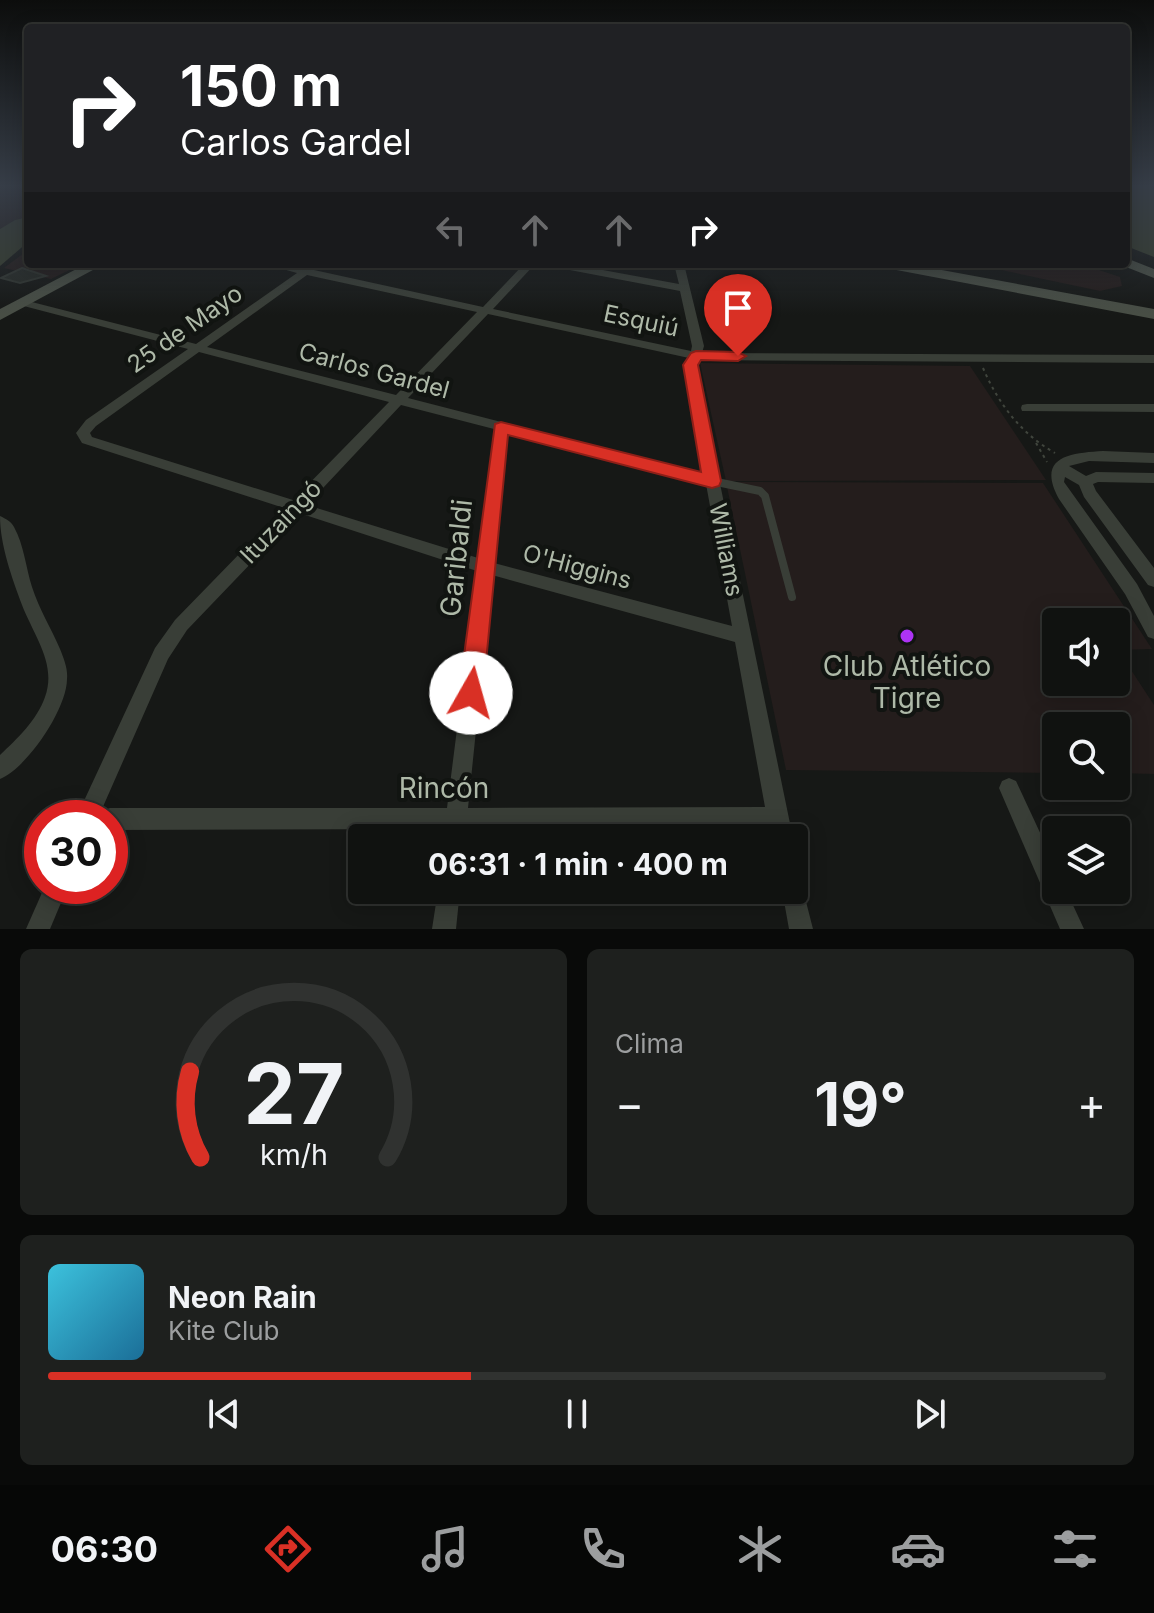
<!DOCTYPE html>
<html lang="es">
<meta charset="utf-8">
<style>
:root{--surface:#101210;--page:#1e201e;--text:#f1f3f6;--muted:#9c9e9f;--line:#303230;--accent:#d93025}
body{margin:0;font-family:Inter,sans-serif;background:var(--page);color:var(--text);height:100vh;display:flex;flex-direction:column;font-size:30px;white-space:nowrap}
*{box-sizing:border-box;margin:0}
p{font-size:26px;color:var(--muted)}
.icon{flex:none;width:44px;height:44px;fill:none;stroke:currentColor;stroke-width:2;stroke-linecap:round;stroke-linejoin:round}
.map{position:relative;height:929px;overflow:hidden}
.side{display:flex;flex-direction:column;gap:20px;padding:20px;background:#090a09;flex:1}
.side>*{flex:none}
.top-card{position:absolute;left:24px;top:24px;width:1106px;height:244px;border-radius:8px;box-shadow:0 4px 20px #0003,0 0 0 2px var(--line);background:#202124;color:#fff;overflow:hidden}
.tools{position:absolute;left:1042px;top:608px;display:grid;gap:16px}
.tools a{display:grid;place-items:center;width:88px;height:88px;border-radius:8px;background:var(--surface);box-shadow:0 4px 20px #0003,0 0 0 2px var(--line);font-size:40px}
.speed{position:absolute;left:24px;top:800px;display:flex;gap:16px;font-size:40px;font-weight:700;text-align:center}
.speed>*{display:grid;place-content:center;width:104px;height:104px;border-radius:50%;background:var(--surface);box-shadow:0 4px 20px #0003,0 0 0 2px var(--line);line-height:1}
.speed .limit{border:12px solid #d22;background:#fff;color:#111}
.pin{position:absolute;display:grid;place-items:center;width:68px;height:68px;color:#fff;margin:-82px -34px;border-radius:50% 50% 50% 0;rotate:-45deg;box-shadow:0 0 8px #0007}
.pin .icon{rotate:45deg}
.me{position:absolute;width:88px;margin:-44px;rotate:7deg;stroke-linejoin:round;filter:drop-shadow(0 0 6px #0008)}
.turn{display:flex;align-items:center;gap:28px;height:168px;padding:0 24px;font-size:36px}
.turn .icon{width:104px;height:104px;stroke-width:2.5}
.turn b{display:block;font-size:56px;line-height:68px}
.lanes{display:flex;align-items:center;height:76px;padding:0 24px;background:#0003;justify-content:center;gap:40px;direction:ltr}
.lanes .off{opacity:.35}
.big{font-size:60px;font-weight:700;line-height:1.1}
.side .widget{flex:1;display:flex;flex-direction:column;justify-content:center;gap:12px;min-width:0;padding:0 28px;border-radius:12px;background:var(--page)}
.side .dial{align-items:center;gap:0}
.dial svg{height:208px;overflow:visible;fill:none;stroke:var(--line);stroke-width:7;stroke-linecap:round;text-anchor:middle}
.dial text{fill:var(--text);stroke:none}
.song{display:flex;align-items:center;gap:24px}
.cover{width:96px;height:96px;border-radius:12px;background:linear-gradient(135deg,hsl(190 70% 55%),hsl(200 70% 35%))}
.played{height:8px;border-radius:4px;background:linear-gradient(90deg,var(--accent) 40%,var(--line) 40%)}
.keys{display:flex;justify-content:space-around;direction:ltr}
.heat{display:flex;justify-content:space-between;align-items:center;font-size:44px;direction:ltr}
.side .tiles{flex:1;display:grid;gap:20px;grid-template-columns:1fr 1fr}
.widget:last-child{grid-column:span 2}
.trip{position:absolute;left:348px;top:824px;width:460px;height:80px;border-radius:8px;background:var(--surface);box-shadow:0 4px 20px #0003,0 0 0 2px var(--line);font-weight:700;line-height:80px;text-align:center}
.tabs{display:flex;height:128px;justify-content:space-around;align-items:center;background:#060706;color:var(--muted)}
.tabs .icon{width:56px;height:56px}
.tabs .active{color:var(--accent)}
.tabs b{font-size:36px;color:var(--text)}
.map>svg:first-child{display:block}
</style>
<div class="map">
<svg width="1154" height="929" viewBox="0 0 1154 929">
<rect width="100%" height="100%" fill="#161816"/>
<!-- green -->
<g fill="#241d1c" fill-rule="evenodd">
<polygon points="0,185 28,185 28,217 15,220 0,229"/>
<polygon points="28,250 28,264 82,264 51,279 4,268"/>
<polygon points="973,264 1081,264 1120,277 1122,286 1100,291"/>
<polygon points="700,363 970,366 1046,480 726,481"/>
<path d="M726,482l317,1 109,166 -34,1 36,55v69l-38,-1v-47h-60v47l-270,-3zM1056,622h60v60h-60z"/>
</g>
<!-- water -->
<g fill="#363d2c">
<polygon points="1126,185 1145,185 1154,190 1154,257 1126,246"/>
<polygon points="28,217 28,242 0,266 0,229 15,220"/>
</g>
<!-- building -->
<polygon fill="#262a26" stroke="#303530" stroke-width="2" points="22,268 46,276 20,283 1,278"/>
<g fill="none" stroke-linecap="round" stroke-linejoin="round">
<!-- path -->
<g stroke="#40453d" stroke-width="2" stroke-dasharray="3 4" stroke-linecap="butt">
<path d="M983,368c15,35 38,66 72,85"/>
<polyline points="1036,443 1047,462"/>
</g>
<!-- lane -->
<polyline stroke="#393e37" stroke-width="8" points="712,481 760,491 765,496 792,597"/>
<!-- street -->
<g fill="#393e37" fill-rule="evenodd">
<path d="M265,264h19l19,4 7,-4h11l-7,6 169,37 41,-43h11l-42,45 198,42 1,-5 -12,-55 -126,-24 -5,-3h21l109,20 -5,-20h10l20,82 -2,7 452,2v8l-454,-3 -3,12 96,466h-22l-2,-9h-303l-1,9h-22l1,-9 -334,1v-12h-10l2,-7 8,-3h337l30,-237 -178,-58 -112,117 -19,29 -70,159h-22l79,-170 20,-28 109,-112 -202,-65 -6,-10 10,-13 102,-71 -168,-44 -1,-2 5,-3 172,44 101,-71zM307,275l170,37 -81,83 -189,-48zM488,314l201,44 -4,14 19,102 -296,-76zM199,352l190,50 -96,98 -201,-63 -2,-4 6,-7zM401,405l93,24 -16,129 -171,-53zM507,432l199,52 26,142 -238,-63zM492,575l243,67 30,165 -297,1z"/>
<polygon points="1027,404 1154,404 1154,412 1022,411 1021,408 1022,405"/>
<path d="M1103,451l51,2v10l-65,-2 -20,5 17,10 10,-4 58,1v10l-56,-1 -5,2 3,7 58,77v19l-6,-2 -64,-88 -5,-12 -14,-8 -1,5 73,102 17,32v23l-6,-2 -23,-43 -66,-95c-23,-42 10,-46 44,-48z"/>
<path d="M0,516c6,3 11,5 14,11 10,18 12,41 18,60 7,22 19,41 28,62 4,10 8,20 7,30 0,30 -40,89 -67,100v-24c17,-16 37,-35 45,-58 12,-33 -11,-61 -23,-92 -10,-27 -22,-60 -22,-89z"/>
<polygon points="1009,778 1016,781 1056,867 1056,890 1066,890 1084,929 1060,929 999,788 1002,781"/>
<polygon points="794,879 801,882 813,929 789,929 782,890 794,890"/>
<polygon points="45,886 68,886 50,929 26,929"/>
<polygon points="438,890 460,890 456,929 432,929"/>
</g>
<!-- secondary -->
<g fill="#484e45" fill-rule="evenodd">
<polygon points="1126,258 1154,269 1154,278 1121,265 1126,264"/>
<polygon points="86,264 104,264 0,320 0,309"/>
<polygon points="879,264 909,264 1154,309 1154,319 886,268"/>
</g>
</g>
<!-- sky -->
<linearGradient id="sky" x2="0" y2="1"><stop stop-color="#0c0d0c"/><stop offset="0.59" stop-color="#363d47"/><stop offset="1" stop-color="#363d47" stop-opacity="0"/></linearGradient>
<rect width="1154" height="315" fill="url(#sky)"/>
<!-- route -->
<polygon fill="#d93025" stroke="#8d1f18" stroke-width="2" points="696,351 738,352 746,356 738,361 701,360 698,365 721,481 719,486 712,488 508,435 483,693 479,701 471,704 462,701 459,693 495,424 501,422 701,472 683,365 691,353"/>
<!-- markers -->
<circle fill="#ad33f4" stroke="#111411" stroke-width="3" cx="907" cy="636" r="8"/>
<g text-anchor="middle" stroke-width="8" stroke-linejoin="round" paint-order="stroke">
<!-- street labels -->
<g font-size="24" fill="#aeb9a8" stroke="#111411">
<text transform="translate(641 321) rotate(12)" y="8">Esquiú</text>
<text transform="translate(185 329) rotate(-35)" y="8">25 de Mayo</text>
<text transform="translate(374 371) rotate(15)" y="8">Carlos Gardel</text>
<text transform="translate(281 522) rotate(-46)" y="8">Ituzaingó</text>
<text transform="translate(726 550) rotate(79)" y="8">Williams</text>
<text transform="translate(577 567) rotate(15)" y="8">O'Higgins</text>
</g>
<!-- near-street labels -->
<g font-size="28" fill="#aeb9a8" stroke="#111411">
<text transform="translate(456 558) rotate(-84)" y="10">Garibaldi</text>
<text x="444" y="798">Rincón</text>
</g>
<!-- near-poi labels -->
<g font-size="28" fill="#aeb9a8" stroke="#111411">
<text x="907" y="676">Club Atlético<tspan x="907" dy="32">Tigre</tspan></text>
</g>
</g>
</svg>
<div class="tools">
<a><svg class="icon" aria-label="sound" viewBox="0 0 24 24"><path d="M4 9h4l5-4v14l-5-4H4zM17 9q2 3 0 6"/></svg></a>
<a><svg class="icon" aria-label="search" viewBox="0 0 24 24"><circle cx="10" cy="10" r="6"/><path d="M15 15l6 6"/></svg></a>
<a><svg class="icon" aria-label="layers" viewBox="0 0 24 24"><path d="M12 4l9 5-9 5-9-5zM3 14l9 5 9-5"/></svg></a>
</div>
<div class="speed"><div class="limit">30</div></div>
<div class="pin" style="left:738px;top:356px;background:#d93025"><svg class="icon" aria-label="arrive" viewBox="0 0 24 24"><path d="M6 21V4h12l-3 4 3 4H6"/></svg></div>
<svg class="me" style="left:471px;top:693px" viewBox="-20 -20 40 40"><circle r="19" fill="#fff"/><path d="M0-13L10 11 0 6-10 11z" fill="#d93025"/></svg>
<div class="trip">06:31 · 1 min · 400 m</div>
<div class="top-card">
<div class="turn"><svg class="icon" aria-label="right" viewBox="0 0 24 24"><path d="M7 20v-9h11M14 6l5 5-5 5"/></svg><div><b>150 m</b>Carlos Gardel</div></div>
<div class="lanes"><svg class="icon off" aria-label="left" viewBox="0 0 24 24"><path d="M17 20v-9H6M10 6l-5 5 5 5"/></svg><svg class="icon off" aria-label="ahead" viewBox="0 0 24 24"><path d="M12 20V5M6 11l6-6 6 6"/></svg><svg class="icon off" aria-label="ahead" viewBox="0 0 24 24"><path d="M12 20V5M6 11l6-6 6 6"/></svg><svg class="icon" aria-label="right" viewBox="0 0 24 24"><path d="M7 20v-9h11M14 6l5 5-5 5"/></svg></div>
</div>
</div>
<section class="side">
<div class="tiles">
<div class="widget dial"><svg viewBox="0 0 100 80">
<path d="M14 69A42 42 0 1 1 86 69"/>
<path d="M14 69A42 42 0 0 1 10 36" stroke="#d93025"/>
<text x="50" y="56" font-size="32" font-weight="700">27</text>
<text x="50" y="72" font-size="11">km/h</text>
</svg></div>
<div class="widget"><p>Clima</p>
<div class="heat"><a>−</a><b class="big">19°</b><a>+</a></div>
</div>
<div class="widget">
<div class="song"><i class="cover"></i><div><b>Neon Rain</b><p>Kite Club</p></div></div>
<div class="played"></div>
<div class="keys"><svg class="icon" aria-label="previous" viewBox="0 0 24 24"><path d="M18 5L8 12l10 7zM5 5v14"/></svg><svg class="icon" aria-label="pause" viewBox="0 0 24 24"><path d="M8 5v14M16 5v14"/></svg><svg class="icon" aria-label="next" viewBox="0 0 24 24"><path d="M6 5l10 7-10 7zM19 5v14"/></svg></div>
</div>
</div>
</section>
<nav class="tabs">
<b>06:30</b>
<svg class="icon active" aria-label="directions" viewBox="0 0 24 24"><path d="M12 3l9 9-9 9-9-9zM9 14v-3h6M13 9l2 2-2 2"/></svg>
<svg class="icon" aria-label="music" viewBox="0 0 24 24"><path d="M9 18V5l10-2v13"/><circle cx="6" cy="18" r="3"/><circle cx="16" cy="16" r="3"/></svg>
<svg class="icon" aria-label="phone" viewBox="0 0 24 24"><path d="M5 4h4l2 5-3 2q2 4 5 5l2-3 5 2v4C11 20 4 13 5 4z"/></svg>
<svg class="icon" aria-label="climate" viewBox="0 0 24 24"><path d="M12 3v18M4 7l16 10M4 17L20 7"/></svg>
<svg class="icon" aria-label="car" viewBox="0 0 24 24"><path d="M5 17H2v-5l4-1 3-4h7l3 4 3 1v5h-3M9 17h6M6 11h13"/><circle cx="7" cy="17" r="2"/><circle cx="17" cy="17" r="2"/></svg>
<svg class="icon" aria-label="filters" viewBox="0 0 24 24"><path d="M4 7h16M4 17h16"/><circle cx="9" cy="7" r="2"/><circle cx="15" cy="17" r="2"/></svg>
</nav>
